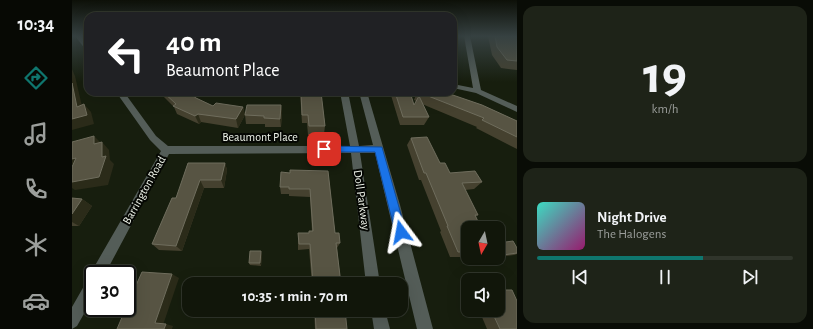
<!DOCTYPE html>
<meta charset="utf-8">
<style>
:root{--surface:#11160a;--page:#1e2318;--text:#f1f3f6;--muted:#9c9f9c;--line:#30352b;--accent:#0f766e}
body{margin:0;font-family:"Alegreya Sans",sans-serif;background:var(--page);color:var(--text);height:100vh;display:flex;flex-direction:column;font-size:15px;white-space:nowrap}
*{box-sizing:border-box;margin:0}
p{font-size:13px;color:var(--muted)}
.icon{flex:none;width:22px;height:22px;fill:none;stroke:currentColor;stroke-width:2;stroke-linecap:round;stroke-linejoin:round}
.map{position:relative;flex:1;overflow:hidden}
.sheet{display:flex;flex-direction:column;gap:6px;padding:6px;background:#090c06;width:296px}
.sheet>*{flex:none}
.hud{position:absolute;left:12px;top:12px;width:373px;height:84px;border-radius:12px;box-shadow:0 4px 16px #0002,0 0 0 1px var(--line);background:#202124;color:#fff;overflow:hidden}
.needle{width:26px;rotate:189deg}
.buttons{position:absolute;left:389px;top:221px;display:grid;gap:8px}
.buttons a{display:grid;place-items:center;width:44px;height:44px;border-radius:8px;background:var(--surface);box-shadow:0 4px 16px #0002,0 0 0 1px var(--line);font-size:20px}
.speed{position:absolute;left:12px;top:265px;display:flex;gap:8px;font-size:20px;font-weight:700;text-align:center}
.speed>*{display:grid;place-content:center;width:52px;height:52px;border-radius:50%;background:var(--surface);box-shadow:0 4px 16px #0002,0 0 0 1px var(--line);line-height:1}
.speed .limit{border:2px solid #111;border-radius:6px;background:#fff;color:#111}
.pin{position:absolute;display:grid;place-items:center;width:34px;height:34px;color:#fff;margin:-17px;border-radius:8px;box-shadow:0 2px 6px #0006}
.me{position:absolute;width:44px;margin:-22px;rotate:347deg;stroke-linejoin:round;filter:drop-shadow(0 0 3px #0008)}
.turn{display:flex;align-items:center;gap:14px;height:84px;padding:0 16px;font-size:18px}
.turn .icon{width:52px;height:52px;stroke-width:2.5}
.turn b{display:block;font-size:28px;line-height:34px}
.sheet .tile{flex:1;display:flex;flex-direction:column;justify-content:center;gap:6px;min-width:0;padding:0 14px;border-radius:12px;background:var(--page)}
.sheet .dial{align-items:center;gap:0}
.dial b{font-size:52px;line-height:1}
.song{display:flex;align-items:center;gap:12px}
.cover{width:48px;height:48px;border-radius:6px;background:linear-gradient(135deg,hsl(170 70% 55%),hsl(320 70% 35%))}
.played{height:4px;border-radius:2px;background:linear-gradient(90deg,var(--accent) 65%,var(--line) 65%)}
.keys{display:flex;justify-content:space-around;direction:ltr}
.trip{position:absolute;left:110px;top:277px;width:226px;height:40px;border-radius:12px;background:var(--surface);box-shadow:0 4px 16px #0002,0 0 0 1px var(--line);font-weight:700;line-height:40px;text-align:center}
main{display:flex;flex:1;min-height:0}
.tab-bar{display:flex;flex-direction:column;width:72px;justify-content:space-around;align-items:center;background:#070904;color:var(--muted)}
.tab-bar .icon{width:28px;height:28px}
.tab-bar .active{color:var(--accent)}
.tab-bar b{font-size:18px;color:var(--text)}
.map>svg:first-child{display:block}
</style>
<main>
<nav class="tab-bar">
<b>10:34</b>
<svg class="icon active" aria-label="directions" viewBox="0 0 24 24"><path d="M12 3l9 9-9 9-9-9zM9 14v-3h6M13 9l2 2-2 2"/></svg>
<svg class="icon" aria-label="music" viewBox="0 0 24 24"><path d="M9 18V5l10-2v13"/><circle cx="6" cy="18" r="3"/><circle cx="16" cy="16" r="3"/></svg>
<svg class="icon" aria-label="phone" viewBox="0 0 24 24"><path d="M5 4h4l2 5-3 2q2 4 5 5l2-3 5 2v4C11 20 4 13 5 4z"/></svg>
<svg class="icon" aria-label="climate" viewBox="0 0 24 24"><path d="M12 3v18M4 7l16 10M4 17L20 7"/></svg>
<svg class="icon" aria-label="car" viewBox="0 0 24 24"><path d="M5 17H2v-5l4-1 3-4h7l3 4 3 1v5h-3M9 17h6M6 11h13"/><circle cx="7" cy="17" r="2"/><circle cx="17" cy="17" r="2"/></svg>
</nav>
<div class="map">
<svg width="445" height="329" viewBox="0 0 445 329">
<rect width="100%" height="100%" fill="#171e0e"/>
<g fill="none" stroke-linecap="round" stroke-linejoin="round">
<!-- minor -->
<g fill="#545d58" fill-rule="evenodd">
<polygon points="3,36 9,36 16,45 16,51 14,50"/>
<polygon points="392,36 398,36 409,90 445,106 445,112 404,93 381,88 381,84 401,88"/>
<polygon points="44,92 52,92 84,136 96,146 278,146 268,92 276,92 287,146 301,145 287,92 295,92 328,205 361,329 345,329 303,153 288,153 308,284 294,284 279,153 97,154 33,274 21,274 21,298 5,326 0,329 0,307 16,279 21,277 19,274 21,269 89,151 78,140"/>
<polygon points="299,310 313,310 318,329 302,329"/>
</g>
</g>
<!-- wall -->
<g fill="#45412f">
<polygon points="416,36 444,36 445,38 445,70 429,68 420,55"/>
<polygon points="87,92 116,92 124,98 141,106 171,107 173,115 209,105 210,113 209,127 193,127 193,124 174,124 173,115 166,128 129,122 127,124 105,114 102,107"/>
<polygon points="228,92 249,92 253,126 252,134 236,135 235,123 230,123"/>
<polygon points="318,92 338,92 342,105 344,101 342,100 345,92 372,92 445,121 445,149 404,128 405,127 350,104 357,117 352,125 328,125"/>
<polygon points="339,138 368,163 378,173 410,182 402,189 393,190 406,215 403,217 396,228 396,257 378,257 368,232 369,231 349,180 347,180 335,145"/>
<polygon points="153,163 155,170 152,188 132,188 110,251 87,250 80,244 104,198"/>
<polygon points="256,171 263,233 268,243 265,248 269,284 240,284 237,249 226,250 226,233 237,233 237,231 240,231 238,197 217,196 217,194 209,194 208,187 218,173"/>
<polygon points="0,198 10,199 20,206 7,226 0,226"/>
<polygon points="426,243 445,248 445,254 442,255 426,257"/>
<polygon points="190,254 189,266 178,265 177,263"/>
<polygon points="242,310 273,310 275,329 243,329"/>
<polygon points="407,310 426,310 445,329 415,329"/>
</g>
<!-- shaded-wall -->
<g fill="#2b2b19">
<polygon points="0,69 3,76 12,115 5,107 0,83"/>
<polygon points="12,104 19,112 22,124 0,130 0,119"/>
<polygon points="209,105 210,113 209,127 208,119"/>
<polygon points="171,107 173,115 166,128 164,119"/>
<polygon points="126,114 129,122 127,124 123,116"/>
<polygon points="22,136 30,144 22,144"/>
<polygon points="30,142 37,150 38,160 42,164 36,185 3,190 0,188 0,182"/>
<polygon points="4,158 5,168 0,164 0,159"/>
<polygon points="153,163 155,170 152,188 149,180"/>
<polygon points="128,180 132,188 110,251 104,246"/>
<polygon points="10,199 20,206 7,226 0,222 0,214"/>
<polygon points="189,251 190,254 189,266 188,263"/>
<polygon points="100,274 107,278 91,325 83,323"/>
<polygon points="94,324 101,326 100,329 92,329"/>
</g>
<!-- building -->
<g fill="#575443" stroke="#6f6d5d">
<polygon points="423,36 444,36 445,38 445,61 435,60 425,47"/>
<polygon points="0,83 5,107 12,104 15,115 0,119"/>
<polygon points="91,92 116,92 124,98 141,106 144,103 171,107 164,119 126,114 123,116 101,106 104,104"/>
<polygon points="229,92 249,92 253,126 237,126 236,115 230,115"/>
<polygon points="323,92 338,92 342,105 347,96 357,117 331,117"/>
<polygon points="346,92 372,92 410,105 445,121 445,137 410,120 412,118"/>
<polygon points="175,105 209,105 208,119 192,118 192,116 173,115"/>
<polygon points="22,136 22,144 30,142 30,157 34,156 27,177 0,182 0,167 4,158 0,159 0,142"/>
<polygon points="355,137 368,163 373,163 378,173 403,171 410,182 390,183 406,215 403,215 409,228 396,228 396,252 386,252 375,226 376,226 354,173 352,173 339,138"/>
<polygon points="116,163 153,163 149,180 128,180 104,246 80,244 100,198 104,198"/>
<polygon points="218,170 256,171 263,233 267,233 268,243 264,243 269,284 241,284 238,244 227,244 226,233 237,233 237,231 241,231 238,189 217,189 217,187 208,187 209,172 218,173"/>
<polygon points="0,198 10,199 0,214"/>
<polygon points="441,241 445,248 445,253 431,255 426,247 426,243"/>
<polygon points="178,251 189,251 188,263 177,263"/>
<polygon points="70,272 100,274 83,323 94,324 92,329 45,329 54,308 55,308 55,305 57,301"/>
<polygon points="426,290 440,290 445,301 445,329 428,329 419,310 426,310"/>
<polygon points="243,310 273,310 275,329 244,329"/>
</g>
<!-- sky -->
<linearGradient id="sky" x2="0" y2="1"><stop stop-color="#0d1008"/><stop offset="0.44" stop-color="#364141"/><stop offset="1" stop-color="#364141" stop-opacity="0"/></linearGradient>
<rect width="445" height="82" fill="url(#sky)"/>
<!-- route -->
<polygon fill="#1a73e8" stroke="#114b97" points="252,146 310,147 334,232 333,236 329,238 325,236 323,232 303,152 252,152 247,149"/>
<g text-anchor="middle" stroke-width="4" stroke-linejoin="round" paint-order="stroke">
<!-- street labels -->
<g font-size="12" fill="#eff4ea" stroke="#050703">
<text x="188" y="141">Beaumont Place</text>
<text transform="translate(72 190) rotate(-61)" y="4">Barrington Road</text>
<text transform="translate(290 200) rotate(82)" y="4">Doll Parkway</text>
</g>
</g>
</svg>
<div class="buttons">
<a><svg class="needle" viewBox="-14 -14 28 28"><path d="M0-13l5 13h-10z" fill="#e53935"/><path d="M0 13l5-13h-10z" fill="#9c9f9c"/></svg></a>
<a><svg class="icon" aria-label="sound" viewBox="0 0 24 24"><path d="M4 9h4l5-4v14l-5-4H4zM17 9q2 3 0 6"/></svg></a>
</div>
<div class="speed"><div class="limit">30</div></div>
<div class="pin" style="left:252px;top:149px;background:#d93025"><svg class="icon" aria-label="arrive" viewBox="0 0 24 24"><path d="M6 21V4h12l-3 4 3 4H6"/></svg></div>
<svg class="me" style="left:329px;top:232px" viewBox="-20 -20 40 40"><path d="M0-17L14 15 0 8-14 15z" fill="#1a73e8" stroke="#fff" stroke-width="4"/></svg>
<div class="trip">10:35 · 1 min · 70 m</div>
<div class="hud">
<div class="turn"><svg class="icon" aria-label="left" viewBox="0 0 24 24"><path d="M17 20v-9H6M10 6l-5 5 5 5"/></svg><div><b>40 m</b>Beaumont Place</div></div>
</div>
</div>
<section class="sheet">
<div class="tile dial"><b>19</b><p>km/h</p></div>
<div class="tile">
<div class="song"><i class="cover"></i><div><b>Night Drive</b><p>The Halogens</p></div></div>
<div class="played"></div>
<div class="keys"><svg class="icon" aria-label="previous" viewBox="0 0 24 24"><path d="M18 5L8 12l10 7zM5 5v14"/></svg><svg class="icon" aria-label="pause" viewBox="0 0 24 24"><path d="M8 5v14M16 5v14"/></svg><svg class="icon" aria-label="next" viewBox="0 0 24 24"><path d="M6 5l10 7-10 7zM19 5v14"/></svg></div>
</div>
</section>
</main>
